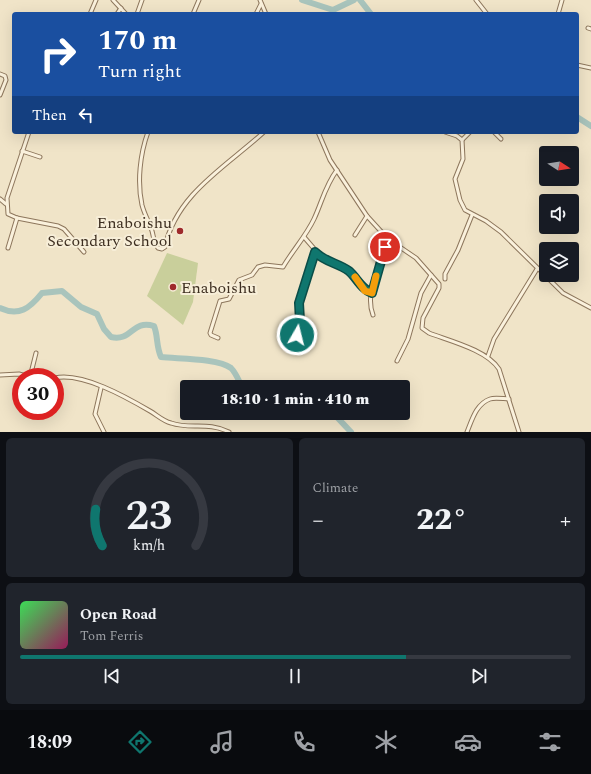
<!DOCTYPE html>
<meta charset="utf-8">
<style>
:root{--surface:#171b24;--page:#20242c;--text:#f1f3f6;--muted:#9ea1a6;--line:#363941;--accent:#0f766e}
body{margin:0;font-family:Spectral,serif;background:var(--page);color:var(--text);height:100vh;display:flex;flex-direction:column;font-size:15px;white-space:nowrap}
*{box-sizing:border-box;margin:0}
p{font-size:13px;color:var(--muted)}
.icon{flex:none;width:22px;height:22px;fill:none;stroke:currentColor;stroke-width:2;stroke-linecap:round;stroke-linejoin:round}
.map{position:relative;height:432px;overflow:hidden}
.details{display:flex;flex-direction:column;gap:6px;padding:6px;background:#0d0f14;flex:1}
.details>*{flex:none}
.guide{position:absolute;left:12px;top:12px;width:567px;height:122px;border-radius:4px;box-shadow:0 4px 16px #0002;background:#1a4fa0;color:#fff;overflow:hidden}
.needle{width:26px;rotate:102deg}
.buttons{position:absolute;left:539px;top:146px;display:grid;gap:8px}
.buttons a{display:grid;place-items:center;width:40px;height:40px;border-radius:4px;background:var(--surface);box-shadow:0 4px 16px #0002;font-size:20px}
.speed{position:absolute;left:12px;top:368px;display:flex;gap:8px;font-size:20px;font-weight:700;text-align:center}
.speed>*{display:grid;place-content:center;width:52px;height:52px;border-radius:50%;background:var(--surface);box-shadow:0 4px 16px #0002;line-height:1}
.speed .limit{border:6px solid #d22;background:#fff;color:#111}
.pin{position:absolute;display:grid;place-items:center;width:34px;height:34px;color:#fff;margin:-17px;border:2px solid #fff;border-radius:50%;box-shadow:0 1px 4px #0007}
.me{position:absolute;width:44px;margin:-22px;rotate:8deg;stroke-linejoin:round;filter:drop-shadow(0 0 3px #0008)}
.turn{display:flex;align-items:center;gap:14px;height:84px;padding:0 20px;font-size:18px}
.turn .icon{width:52px;height:52px;stroke-width:2.5}
.turn b{display:block;font-size:28px;line-height:34px}
.then{display:flex;align-items:center;height:38px;padding:0 20px;background:#0003;gap:8px;font-size:15px}
.big{font-size:30px;font-weight:800;line-height:1.1}
.details .tile{flex:1;display:flex;flex-direction:column;justify-content:center;gap:6px;min-width:0;padding:0 14px;border-radius:6px;background:var(--page)}
.details .dial{align-items:center;gap:0}
.dial svg{height:104px;overflow:visible;fill:none;stroke:var(--line);stroke-width:7;stroke-linecap:round;text-anchor:middle}
.dial text{fill:var(--text);stroke:none}
.song{display:flex;align-items:center;gap:12px}
.cover{width:48px;height:48px;border-radius:6px;background:linear-gradient(135deg,hsl(130 70% 55%),hsl(330 70% 35%))}
.played{height:4px;border-radius:2px;background:linear-gradient(90deg,var(--accent) 70%,var(--line) 70%)}
.keys{display:flex;justify-content:space-around;direction:ltr}
.heat{display:flex;justify-content:space-between;align-items:center;font-size:22px;direction:ltr}
.details .tiles{flex:1;display:grid;gap:6px;grid-template-columns:1fr 1fr}
.tile:last-child{grid-column:span 2}
.trip{position:absolute;left:180px;top:380px;width:230px;height:40px;border-radius:4px;background:var(--surface);box-shadow:0 4px 16px #0002;font-weight:800;line-height:40px;text-align:center}
.dock{display:flex;height:64px;justify-content:space-around;align-items:center;background:#090b0e;color:var(--muted)}
.dock .icon{width:28px;height:28px}
.dock .active{color:var(--accent)}
.dock b{font-size:18px;color:var(--text)}
.map>svg:first-child{display:block}
</style>
<div class="map">
<svg width="591" height="432" viewBox="0 0 591 432">
<rect width="100%" height="100%" fill="#f0e4c8"/>
<!-- green -->
<polygon fill="#c9cf9b" points="167,253 198,263 193,302 183,325 147,296"/>
<g fill="none" stroke-linecap="round" stroke-linejoin="round">
<!-- river -->
<g stroke="#a9c4bc" stroke-width="6">
<polyline points="302,0 333,10 354,0"/>
<polyline points="360,0 371,14"/>
<polyline points="577,117 591,126"/>
<path d="M0,308c19,9 30,0 42,-15l20,-2 19,16 16,7 7,15 7,8c21,5 21,-18 43,-11 4,9 2,20 7,31 17,2 57,1 70,11 5,5 8,13 11,19"/>
<polyline points="287,387 296,383 308,387"/>
<polyline points="333,413 351,432"/>
</g>
<defs>
<g id="street">
<polyline points="113,0 126,14"/>
<polyline points="260,0 266,14"/>
<polyline points="476,0 487,14"/>
<polyline points="90,14 96,0"/>
<polyline points="117,14 121,8"/>
<polyline points="137,14 142,0"/>
<polyline points="193,14 199,0"/>
<polyline points="256,14 261,4"/>
<polyline points="558,14 562,0"/>
<polyline points="588,28 591,29"/>
<polyline points="577,65 591,68"/>
<polyline points="0,74 5,76 6,80 0,95"/>
<polyline points="29,132 7,198 8,214 17,218 58,226 64,229 84,252"/>
<path d="M148,132c-8,22 -11,50 -6,73 2,8 6,15 9,23 3,7 2,15 7,20l4,1 3,-2c11,-53 62,-81 99,-115"/>
<path d="M318,132l12,28 37,56 21,23 28,19 23,26v4l-16,30 -1,10 7,5c21,8 58,17 70,36l20,63"/>
<polyline points="445,132 457,136 462,140 463,159 455,179 460,200 465,210 486,221 501,232 563,293 591,308"/>
<polyline points="494,132 501,139"/>
<polyline points="462,140 470,132"/>
<polyline points="22,151 40,157"/>
<polyline points="0,199 6,204"/>
<polyline points="355,235 367,216"/>
<polyline points="304,237 323,259 345,269 358,280 365,291 371,293"/>
<polyline points="8,248 17,218"/>
<polyline points="445,279 445,274 458,250 472,215"/>
<path d="M373,315c-9,-23 8,-54 15,-76"/>
<path d="M218,338l-7,-3 -1,-2 10,-32 9,-2 10,-19 13,-5 6,-8 7,-2 18,2c10,-17 23,-31 31,-48 8,-17 11,-33 23,-49"/>
<polyline points="300,348 297,335 300,321 298,309 315,252"/>
<polyline points="488,356 494,339 537,269"/>
<polyline points="397,361 408,339 421,293 431,275"/>
<polyline points="0,375 19,374 30,377"/>
<polyline points="30,377 36,353"/>
<path d="M55,378c27,-6 71,19 95,33 7,4 13,10 21,12 20,7 36,-2 58,9"/>
<polyline points="101,388 95,414 104,432"/>
<path d="M467,432c5,-12 9,-28 23,-33 5,-2 14,0 19,0"/>
</g>
</defs>
<!-- street casing -->
<use href="#street" stroke="#8d765c" stroke-width="5"/>
<!-- street -->
<use href="#street" stroke="#faf1dc" stroke-width="3"/>
</g>
<g fill="none" stroke-linecap="round" stroke-linejoin="round">
<defs>
<path id="route" d="M297,335l3,-14 -1,-18 16,-51c10,10 23,11 34,19 8,7 12,18 23,22l13,-46"/>
</defs>
<!-- route casing -->
<use href="#route" stroke="#0a4d48" stroke-width="10"/>
<!-- route -->
<use href="#route" stroke="#0f766e" stroke-width="7"/>
<!-- slow -->
<polyline stroke="#f59e0b" stroke-width="7" points="355,277 365,291 372,293 376,276"/>
</g>
<!-- markers -->
<g fill="#9e2a2b" stroke="#f7eed8" stroke-width="1.5">
<circle cx="180" cy="231" r="4"/>
<circle cx="173" cy="287" r="4"/>
</g>
<g text-anchor="middle" stroke-width="4" stroke-linejoin="round" paint-order="stroke">
<!-- poi labels -->
<g font-size="16" fill="#3d2e20" stroke="#f7eed8" text-anchor="end">
<text x="172" y="228">Enaboishu<tspan x="172" dy="18">Secondary School</tspan></text>
<text x="181" y="293" text-anchor="start">Enaboishu</text>
</g>
</g>
</svg>
<div class="buttons">
<a><svg class="needle" viewBox="-14 -14 28 28"><path d="M0-13l5 13h-10z" fill="#e53935"/><path d="M0 13l5-13h-10z" fill="#9ea1a6"/></svg></a>
<a><svg class="icon" aria-label="sound" viewBox="0 0 24 24"><path d="M4 9h4l5-4v14l-5-4H4zM17 9q2 3 0 6"/></svg></a>
<a><svg class="icon" aria-label="layers" viewBox="0 0 24 24"><path d="M12 4l9 5-9 5-9-5zM3 14l9 5 9-5"/></svg></a>
</div>
<div class="speed"><div class="limit">30</div></div>
<div class="pin" style="left:385px;top:247px;background:#d93025"><svg class="icon" aria-label="arrive" viewBox="0 0 24 24"><path d="M6 21V4h12l-3 4 3 4H6"/></svg></div>
<svg class="me" style="left:297px;top:335px" viewBox="-20 -20 40 40"><circle r="17" fill="#0f766e" stroke="#fff" stroke-width="3"/><path d="M0-11L8 9 0 5-8 9z" fill="#fff"/></svg>
<div class="trip">18:10 · 1 min · 410 m</div>
<div class="guide">
<div class="turn"><svg class="icon" aria-label="right" viewBox="0 0 24 24"><path d="M7 20v-9h11M14 6l5 5-5 5"/></svg><div><b>170 m</b>Turn right</div></div>
<div class="then">Then<svg class="icon" aria-label="left" viewBox="0 0 24 24"><path d="M17 20v-9H6M10 6l-5 5 5 5"/></svg></div>
</div>
</div>
<section class="details">
<div class="tiles">
<div class="tile dial"><svg viewBox="0 0 100 80">
<path d="M14 69A42 42 0 1 1 86 69"/>
<path d="M14 69A42 42 0 0 1 9 41" stroke="#0f766e"/>
<text x="50" y="56" font-size="32" font-weight="700">23</text>
<text x="50" y="72" font-size="11">km/h</text>
</svg></div>
<div class="tile"><p>Climate</p>
<div class="heat"><a>−</a><b class="big">22°</b><a>+</a></div>
</div>
<div class="tile">
<div class="song"><i class="cover"></i><div><b>Open Road</b><p>Tom Ferris</p></div></div>
<div class="played"></div>
<div class="keys"><svg class="icon" aria-label="previous" viewBox="0 0 24 24"><path d="M18 5L8 12l10 7zM5 5v14"/></svg><svg class="icon" aria-label="pause" viewBox="0 0 24 24"><path d="M8 5v14M16 5v14"/></svg><svg class="icon" aria-label="next" viewBox="0 0 24 24"><path d="M6 5l10 7-10 7zM19 5v14"/></svg></div>
</div>
</div>
</section>
<nav class="dock">
<b>18:09</b>
<svg class="icon active" aria-label="directions" viewBox="0 0 24 24"><path d="M12 3l9 9-9 9-9-9zM9 14v-3h6M13 9l2 2-2 2"/></svg>
<svg class="icon" aria-label="music" viewBox="0 0 24 24"><path d="M9 18V5l10-2v13"/><circle cx="6" cy="18" r="3"/><circle cx="16" cy="16" r="3"/></svg>
<svg class="icon" aria-label="phone" viewBox="0 0 24 24"><path d="M5 4h4l2 5-3 2q2 4 5 5l2-3 5 2v4C11 20 4 13 5 4z"/></svg>
<svg class="icon" aria-label="climate" viewBox="0 0 24 24"><path d="M12 3v18M4 7l16 10M4 17L20 7"/></svg>
<svg class="icon" aria-label="car" viewBox="0 0 24 24"><path d="M5 17H2v-5l4-1 3-4h7l3 4 3 1v5h-3M9 17h6M6 11h13"/><circle cx="7" cy="17" r="2"/><circle cx="17" cy="17" r="2"/></svg>
<svg class="icon" aria-label="filters" viewBox="0 0 24 24"><path d="M4 7h16M4 17h16"/><circle cx="9" cy="7" r="2"/><circle cx="15" cy="17" r="2"/></svg>
</nav>
